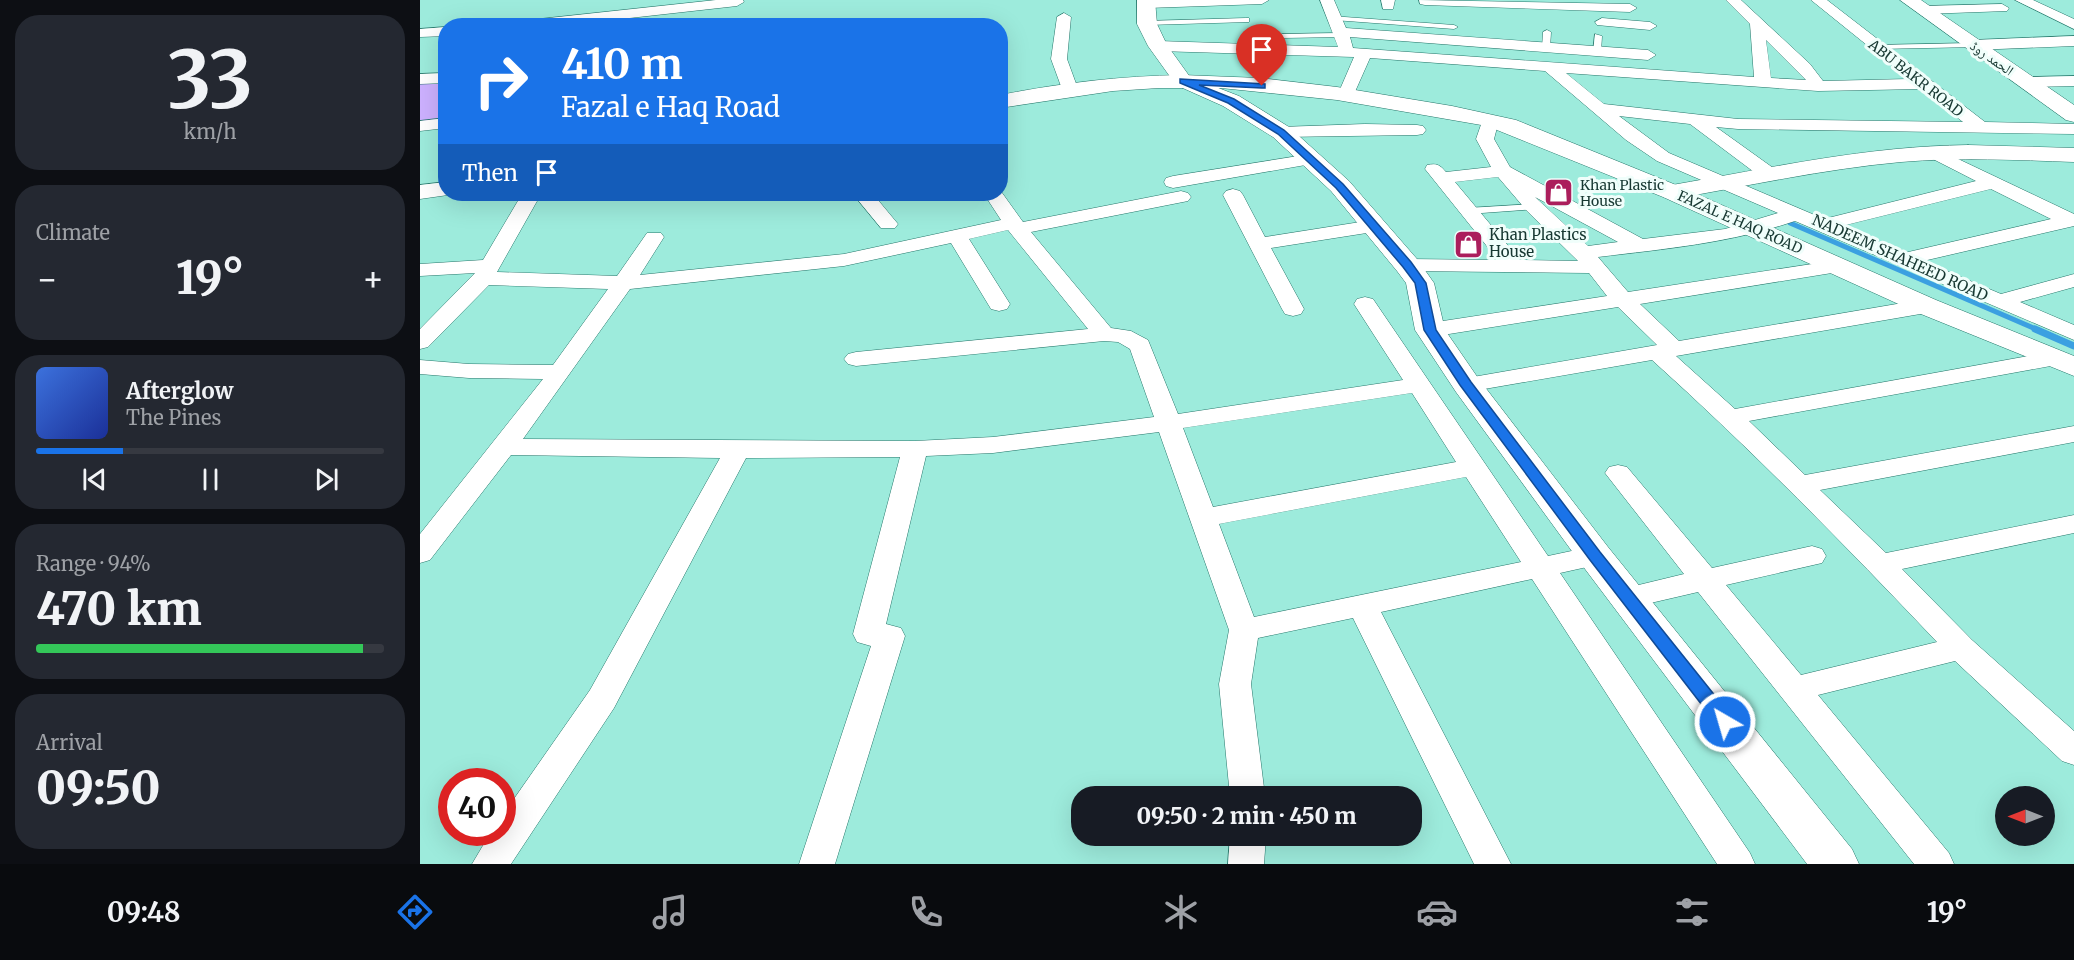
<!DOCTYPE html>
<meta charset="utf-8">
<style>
:root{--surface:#171b24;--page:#242831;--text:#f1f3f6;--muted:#9ea1a6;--line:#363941;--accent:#1a73e8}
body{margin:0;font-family:Merriweather,"Noto Naskh Arabic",serif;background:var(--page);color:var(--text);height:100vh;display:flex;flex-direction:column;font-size:22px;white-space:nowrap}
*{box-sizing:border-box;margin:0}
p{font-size:20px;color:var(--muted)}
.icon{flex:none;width:33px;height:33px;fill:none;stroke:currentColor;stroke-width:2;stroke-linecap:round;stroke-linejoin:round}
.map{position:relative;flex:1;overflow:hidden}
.side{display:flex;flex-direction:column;gap:15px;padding:15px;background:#0d0f14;width:420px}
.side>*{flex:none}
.hud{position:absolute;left:18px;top:18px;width:570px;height:183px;border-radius:24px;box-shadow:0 6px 24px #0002;background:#1a73e8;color:#fff;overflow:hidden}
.needle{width:39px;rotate:270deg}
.buttons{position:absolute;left:1575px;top:786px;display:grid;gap:12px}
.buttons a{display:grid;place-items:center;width:60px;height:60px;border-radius:50%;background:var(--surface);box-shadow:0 6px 24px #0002;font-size:30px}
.speed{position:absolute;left:18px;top:768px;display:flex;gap:12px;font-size:30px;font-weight:700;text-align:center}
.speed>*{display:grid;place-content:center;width:78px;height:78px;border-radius:50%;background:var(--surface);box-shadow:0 6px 24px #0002;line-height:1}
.speed .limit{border:9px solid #d22;background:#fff;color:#111}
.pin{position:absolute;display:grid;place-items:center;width:51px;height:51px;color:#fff;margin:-62px -26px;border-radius:50% 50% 50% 0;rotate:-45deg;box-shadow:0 0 6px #0007}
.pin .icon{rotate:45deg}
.me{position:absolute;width:66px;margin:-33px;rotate:322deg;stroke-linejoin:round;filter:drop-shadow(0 0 4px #0008)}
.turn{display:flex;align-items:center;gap:21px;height:126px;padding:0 24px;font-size:27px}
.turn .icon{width:78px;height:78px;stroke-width:2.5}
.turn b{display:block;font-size:42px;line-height:51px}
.then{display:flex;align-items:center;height:57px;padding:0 24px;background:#0003;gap:12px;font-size:22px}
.big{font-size:45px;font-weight:800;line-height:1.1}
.side .tile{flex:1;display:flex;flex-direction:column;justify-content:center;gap:9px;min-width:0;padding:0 21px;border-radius:24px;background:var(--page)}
.side .dial{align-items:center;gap:0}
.dial b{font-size:78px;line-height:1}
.song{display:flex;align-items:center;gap:18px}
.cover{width:72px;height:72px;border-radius:9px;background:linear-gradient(135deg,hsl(220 70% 55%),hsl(230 70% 35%))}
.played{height:6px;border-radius:3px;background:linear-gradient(90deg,var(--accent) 25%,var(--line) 25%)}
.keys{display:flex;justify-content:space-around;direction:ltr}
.heat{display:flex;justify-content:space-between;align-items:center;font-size:33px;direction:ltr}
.charge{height:9px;border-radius:4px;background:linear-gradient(90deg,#34c759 94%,var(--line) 0)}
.trip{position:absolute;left:651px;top:786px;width:351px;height:60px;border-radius:24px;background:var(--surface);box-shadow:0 6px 24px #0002;font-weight:800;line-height:60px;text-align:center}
.tab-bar{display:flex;height:96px;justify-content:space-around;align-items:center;background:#090b0e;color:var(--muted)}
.tab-bar .icon{width:42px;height:42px}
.tab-bar .selected{color:var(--accent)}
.tab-bar b{font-size:27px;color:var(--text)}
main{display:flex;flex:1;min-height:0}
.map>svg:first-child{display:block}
</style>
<main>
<section class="side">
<div class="tile dial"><b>33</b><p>km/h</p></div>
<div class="tile"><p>Climate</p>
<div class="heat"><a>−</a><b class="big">19°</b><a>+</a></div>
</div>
<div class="tile">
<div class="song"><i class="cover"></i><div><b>Afterglow</b><p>The Pines</p></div></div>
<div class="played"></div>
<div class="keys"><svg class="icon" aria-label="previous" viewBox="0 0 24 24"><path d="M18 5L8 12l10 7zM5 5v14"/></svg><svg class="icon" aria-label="pause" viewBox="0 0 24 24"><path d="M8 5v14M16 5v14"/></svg><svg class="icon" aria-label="next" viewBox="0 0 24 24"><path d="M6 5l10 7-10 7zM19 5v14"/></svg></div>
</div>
<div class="tile"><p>Range · 94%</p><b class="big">470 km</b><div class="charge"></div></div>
<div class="tile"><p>Arrival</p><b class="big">09:50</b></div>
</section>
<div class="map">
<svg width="1654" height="864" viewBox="0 0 1654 864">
<rect width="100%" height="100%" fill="#9debdc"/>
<!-- green -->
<polygon fill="#cdb1ff" points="25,79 25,121 0,123 0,81"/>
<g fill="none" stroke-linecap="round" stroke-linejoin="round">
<!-- stream-far1 -->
<polyline stroke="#3ba0e1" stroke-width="5" points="1370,223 1618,330"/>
<!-- stream -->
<polyline stroke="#3ba0e1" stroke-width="7" points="1615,329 1654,346"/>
<defs>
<g id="service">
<polygon points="911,16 1034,25 1038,27 1034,29 914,20 910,18"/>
<polygon points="826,18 829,18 829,22 727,25 723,23 727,21"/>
<polygon points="1127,30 1131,32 1130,48 1126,50 1122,48 1123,32"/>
<polygon points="920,33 924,35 923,37 862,38 858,36 862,34"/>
<polygon points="1175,34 1182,36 1181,52 1177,54 1173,52"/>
<polygon points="1554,43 1558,45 1557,47 1457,49 1453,47 1457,45"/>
<polygon points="1114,204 1119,207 1118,209 1048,214 1043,211 1048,208"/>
</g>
<g id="minor">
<polygon points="296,0 323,0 324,2 317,6 138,26 85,26 92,22"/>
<polygon points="726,0 849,0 842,4 727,8 720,4"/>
<path d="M900,0h14l12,28 302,22 8,5 -8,5 -298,-23 3,11 401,29 -4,-53 -24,-24h15l69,64 13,17 86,-2 -98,-79h16l158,122 89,2v10l-336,-5 -22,-2 60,43 2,4 -2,4h-14l-72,-54 -71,-8 50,37 155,66 152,-38 -47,-24 -3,-4 3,-4 6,-1 139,66v12l-151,35 78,33 73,-20v13l-54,15 54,23v15l-279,-119c-64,22 -130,28 -197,36l30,35 210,-32 7,2 4,4 -4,4 -7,2 -198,32 39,37 247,-42 8,2 3,5 -3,5 -8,2 -250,43 59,53 321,-58 8,2 4,5 -4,5 -8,2 -307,56 56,54 269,-49v16l-254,48 66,63 188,-38v18l-172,36 70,71 102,91v34l-12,-4 -107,-100 -137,34 131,158 5,11h-40l-216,-272 -69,16 -11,-4 -4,-7 4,-7 66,-16 -79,-101 4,-6 9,-2 9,2 85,101 100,-22 10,3 4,7 -4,7 -96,22 75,90 136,-33c-92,-97 -185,-192 -285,-282l-185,32 -9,-2 -3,-5 3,-5 9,-2 190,-33 -39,-38 -188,30 -8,-2 -3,-5 3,-5 8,-2 177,-27 -18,-23 -182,-2 -7,-2 -4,-4 4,-4 7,-2 91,1 -73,-91 2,-4c10,-2 13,0 19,7l45,-5 -15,-28 8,-23h12l3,4 -5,19 16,28 133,72 82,-10 53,-16 -121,-52 -31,-21 -81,-69 -175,-13 -16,36 -8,5 -8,-5 16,-37 -196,-6 -8,-5 8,-5 180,6zM1346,40l40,40 -35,-2zM1146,73l252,18 103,-2 42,33 -225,-3 -134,-15zM1078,177l29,34 51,50 -58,-1 -65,-78zM1571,189l60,30 -147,34 -62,-27zM1115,197l83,45 -30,4z"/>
<polygon points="961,0 975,0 973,9 963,9"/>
<polygon points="999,0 1210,4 1217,8 1210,12 1005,5 1000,4"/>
<polygon points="1595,0 1613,0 1654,19 1654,29"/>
<polygon points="1582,4 1589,8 1587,11 1504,14 1497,10 1504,6"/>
<polygon points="644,13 651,17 647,59 658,89 650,94 642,89 631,59 637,17"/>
<polygon points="1182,18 1230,22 1237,26 1230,30 1177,25 1175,22"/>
<polygon points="26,27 26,36 0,37 0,29"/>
<polygon points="1654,36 1654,46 1554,50 1546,45 1554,40"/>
<polygon points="26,73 26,83 0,84 0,74"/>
<polygon points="1654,76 1654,86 1606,87 1598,82 1606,77"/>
<polygon points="26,118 26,128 0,131 0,121"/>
<polygon points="945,124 997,125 1003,126 1006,130 1003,134 997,135 861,137 855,136 852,132 855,128 861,127"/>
<polygon points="891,154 897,155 900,159 897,163 753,188 746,186 744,182 746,178 753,176"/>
<polygon points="813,189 820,191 823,195 845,237 953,220 960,222 963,226 960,230 953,232 851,248 884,309 881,314 873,316 865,314 862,309 803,195 806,191"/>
<path d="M580,190l23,32 158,-31 7,2 3,4 -3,4 -157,31 80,96 20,3 17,9 30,74 225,-34 -49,-76 3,-5 8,-2 8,2 175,257 47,-10 10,3 4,7 -4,7 -45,10 190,280 5,11h-38l-185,-285 -151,33 130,252h-37l-121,-246 -95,20 -7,46 14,112h-35l-11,-112 10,-54 -70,-198 -166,21 -67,3 -40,168 15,4 4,8 -70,228h-36l72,-218 -14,-4 -4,-8 47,-177 -154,1 -132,250 -103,156h-39l19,-32h11v-16l88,-126 130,-232 -209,-3 -81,105 -10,3v-29l123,-155 -74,-1 -49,-4v-14l49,4 84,1 55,-76 -119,-4 -61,62 -8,2v-20l55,-56 -55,3v-12l63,-4 39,-66h19l-44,78 120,4 30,-43h14l3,4 -24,38 204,-21 157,-34 -17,-26h16zM588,230l80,99 -232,23 -8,2 -4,5 4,5 8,2 248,-25 14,1 12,7 24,68 -161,20 -78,4 -392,-2 107,-150 214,-23 107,-23 40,66 8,2 8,-2 3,-5 -41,-65zM992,393l44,69 -243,45 -30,-79zM1046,477l55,85 -267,55 -35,-93z"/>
<polygon points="433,194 453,194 478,224 475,228 461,228"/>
<polygon points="810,836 846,836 844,864 808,864"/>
</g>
<g id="tertiary">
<polygon points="717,0 735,0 737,24 747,45 770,77 819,96 869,127 929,181 997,259 1014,283 1025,330 1058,378 1188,547 1432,849 1439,864 1387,864 1162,565 1036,392 995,330 986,283 977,271 911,191 853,137 803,106 756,85 728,46 717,24"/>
<polygon points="1480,0 1501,0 1654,105 1654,122 1646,120"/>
<path d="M1548,145l106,3v14c-58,-2 -115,-5 -173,0 -77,7 -153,24 -229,37l-9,-2 -3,-5 3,-5 9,-2c98,-17 196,-39 296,-40z"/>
</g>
<g id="secondary">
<path d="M762,75l78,3 77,9 115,19 64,14 165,67 255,113 138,56v20l-158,-64 -253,-115 -176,-71 -150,-26 -116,-12h-62l-46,3 -113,17v-13c61,-12 121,-19 182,-20z"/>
<polygon points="26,182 26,194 35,194 0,199 0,185"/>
</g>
</defs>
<!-- service casing -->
<use href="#service" stroke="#26776b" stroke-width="1"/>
<!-- minor casing -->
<use href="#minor" stroke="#26776b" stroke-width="1"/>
<!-- tertiary casing -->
<use href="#tertiary" stroke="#26776b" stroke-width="1"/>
<!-- secondary casing -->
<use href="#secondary" stroke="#26776b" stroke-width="1"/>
<!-- service -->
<use href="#service" fill="#fff" fill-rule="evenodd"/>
<!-- minor -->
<use href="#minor" fill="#fff" fill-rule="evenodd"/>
<!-- tertiary -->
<use href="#tertiary" fill="#fff" fill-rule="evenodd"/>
<!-- secondary -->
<use href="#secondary" fill="#fff" fill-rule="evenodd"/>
</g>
<!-- route -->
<polygon fill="#1a73e8" stroke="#114b97" stroke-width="1.5" points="760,79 845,84 845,88 842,88 779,85 814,99 864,130 923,184 991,262 1006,283 1016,330 1051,382 1180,552 1312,717 1314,722 1312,727 1305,729 1299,727 1170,560 1040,385 1004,330 995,283 983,267 916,188 858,134 808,103 760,83"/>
<!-- icons -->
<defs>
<symbol id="shop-square" viewBox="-11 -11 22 22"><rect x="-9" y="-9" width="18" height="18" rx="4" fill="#ab1e5c" stroke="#f0fefb"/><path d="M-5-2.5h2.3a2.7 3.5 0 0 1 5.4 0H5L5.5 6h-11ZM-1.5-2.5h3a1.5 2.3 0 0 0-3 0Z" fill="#fff"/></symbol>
</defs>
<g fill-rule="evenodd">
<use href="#shop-square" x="1122" y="176" width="33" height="33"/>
<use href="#shop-square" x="1032" y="228" width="33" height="33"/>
</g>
<g text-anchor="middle" stroke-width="6" stroke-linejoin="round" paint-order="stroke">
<!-- far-street labels -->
<g font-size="14" fill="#173832" stroke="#f0fefb">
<text transform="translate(1572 58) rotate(35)" y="5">الحمد روڈ</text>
<text transform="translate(1496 78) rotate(38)" y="5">ABU BAKR ROAD</text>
<text transform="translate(1320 222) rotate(24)" y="5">FAZAL E HAQ ROAD</text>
</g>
<!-- far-poi labels -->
<g font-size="14" fill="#173832" stroke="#f0fefb" text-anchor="start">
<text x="1160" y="190">Khan Plastic<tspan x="1160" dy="16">House</tspan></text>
</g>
<!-- poi labels -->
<g font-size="15" fill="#173832" stroke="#f0fefb" text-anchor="start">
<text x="1069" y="240">Khan Plastics<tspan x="1069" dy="17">House</tspan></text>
</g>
<!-- street labels -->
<g font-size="15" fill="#173832" stroke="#f0fefb">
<text transform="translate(1480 258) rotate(24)" y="5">NADEEM SHAHEED ROAD</text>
</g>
</g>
</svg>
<div class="buttons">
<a><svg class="needle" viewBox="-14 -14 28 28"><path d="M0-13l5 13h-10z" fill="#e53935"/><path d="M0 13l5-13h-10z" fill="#9ea1a6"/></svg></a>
</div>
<div class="speed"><div class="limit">40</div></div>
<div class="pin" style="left:842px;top:86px;background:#d93025"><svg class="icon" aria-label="arrive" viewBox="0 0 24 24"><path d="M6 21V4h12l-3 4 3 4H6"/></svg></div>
<svg class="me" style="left:1305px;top:722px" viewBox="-20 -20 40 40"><circle r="17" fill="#1a73e8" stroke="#fff" stroke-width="3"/><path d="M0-11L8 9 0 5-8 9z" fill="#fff"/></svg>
<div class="trip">09:50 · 2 min · 450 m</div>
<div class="hud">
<div class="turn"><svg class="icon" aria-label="right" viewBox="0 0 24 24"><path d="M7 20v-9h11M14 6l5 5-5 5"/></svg><div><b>410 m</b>Fazal e Haq Road</div></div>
<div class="then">Then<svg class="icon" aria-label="arrive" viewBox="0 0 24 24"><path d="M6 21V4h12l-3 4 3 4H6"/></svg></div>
</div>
</div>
</main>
<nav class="tab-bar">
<b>09:48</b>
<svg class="icon selected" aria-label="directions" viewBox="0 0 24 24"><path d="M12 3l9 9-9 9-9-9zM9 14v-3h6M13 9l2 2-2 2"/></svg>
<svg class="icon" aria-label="music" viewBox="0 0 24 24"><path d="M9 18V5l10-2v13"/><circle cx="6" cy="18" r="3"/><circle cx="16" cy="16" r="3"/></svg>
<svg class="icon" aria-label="phone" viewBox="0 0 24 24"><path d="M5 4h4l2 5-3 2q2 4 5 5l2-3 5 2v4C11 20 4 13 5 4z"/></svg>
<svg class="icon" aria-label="climate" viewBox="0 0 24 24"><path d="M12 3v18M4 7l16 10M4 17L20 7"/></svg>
<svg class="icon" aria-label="car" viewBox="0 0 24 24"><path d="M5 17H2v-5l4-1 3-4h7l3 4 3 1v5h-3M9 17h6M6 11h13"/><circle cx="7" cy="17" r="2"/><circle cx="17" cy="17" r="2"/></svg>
<svg class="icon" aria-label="filters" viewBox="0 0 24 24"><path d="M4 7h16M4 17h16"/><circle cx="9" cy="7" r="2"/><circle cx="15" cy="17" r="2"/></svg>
<b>19°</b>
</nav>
